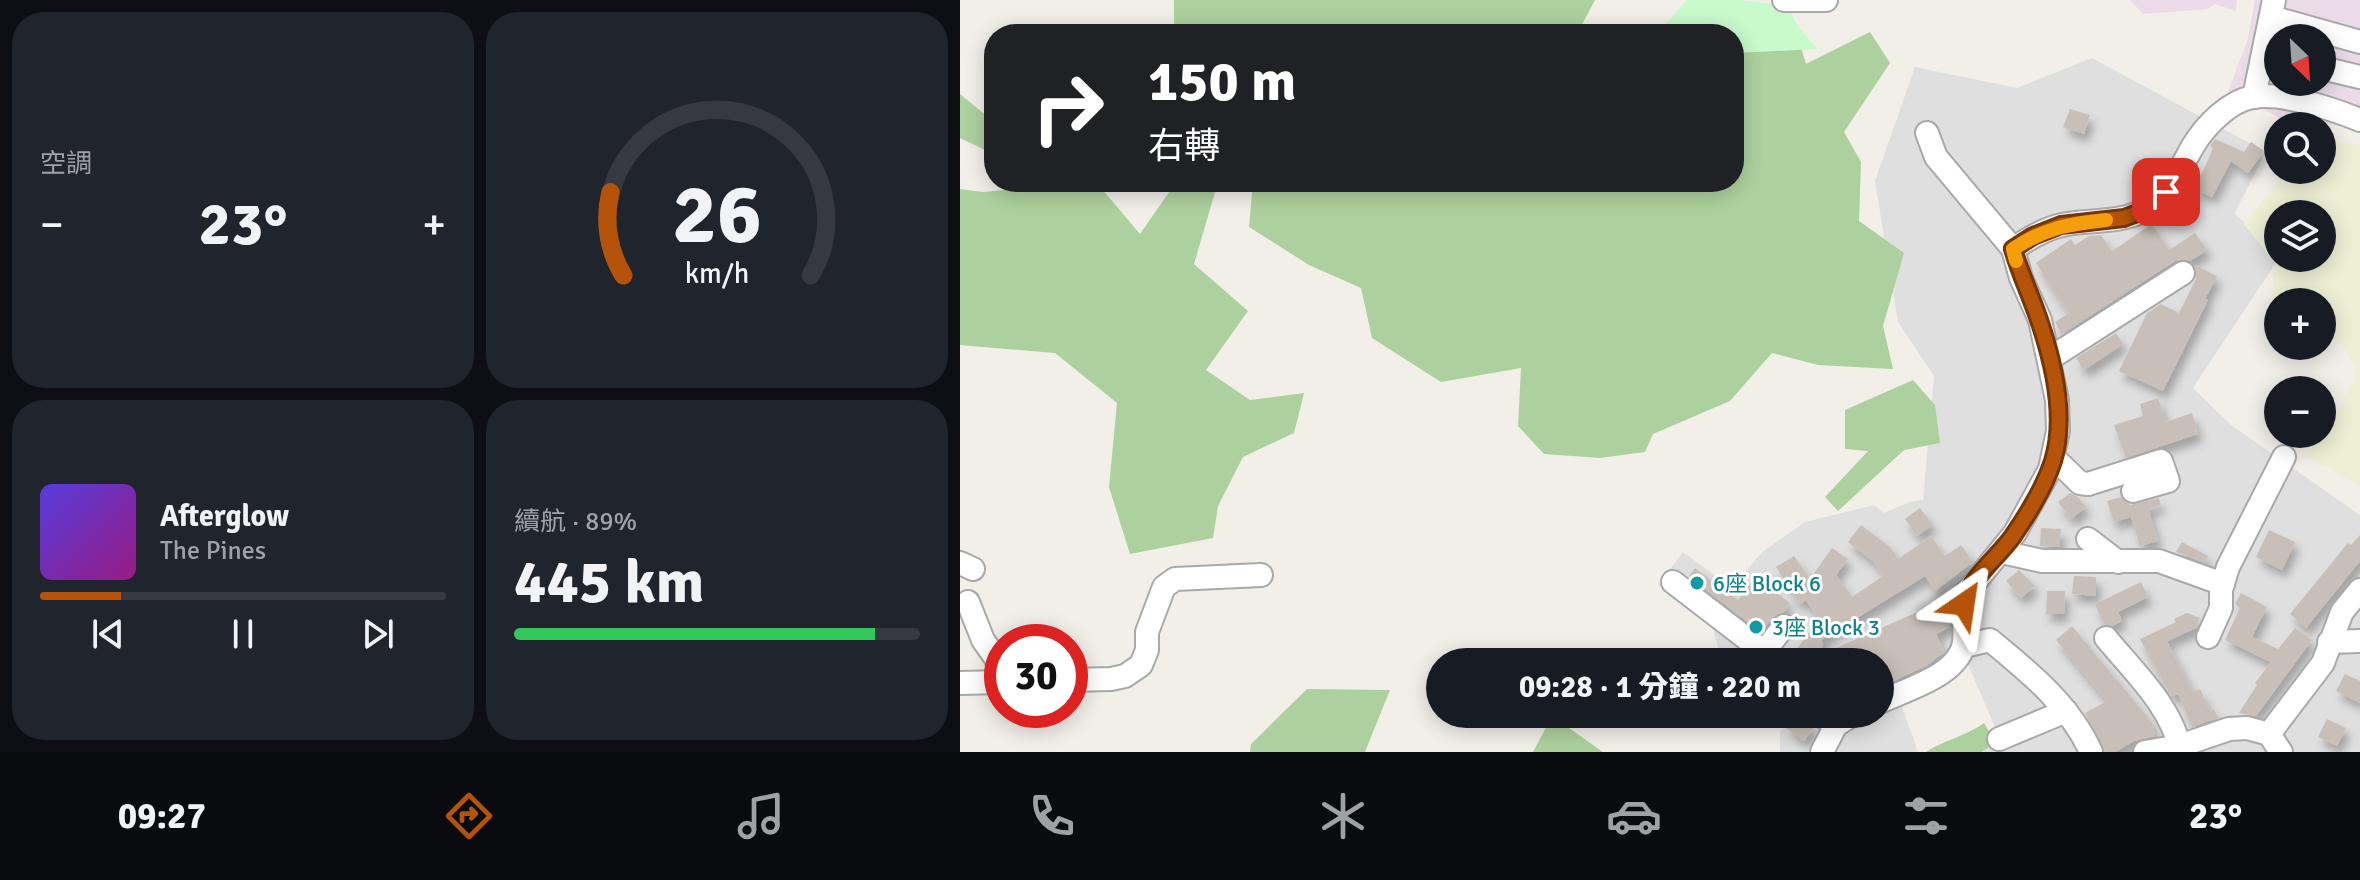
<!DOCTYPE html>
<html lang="zh-TW">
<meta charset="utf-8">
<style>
:root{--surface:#171b24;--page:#20242c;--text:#f1f3f6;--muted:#9ea1a6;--line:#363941;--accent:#b45309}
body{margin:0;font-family:Signika,"Noto Sans TC",sans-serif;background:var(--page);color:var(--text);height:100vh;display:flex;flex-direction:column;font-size:30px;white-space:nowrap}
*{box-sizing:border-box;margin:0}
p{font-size:26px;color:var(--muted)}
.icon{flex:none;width:44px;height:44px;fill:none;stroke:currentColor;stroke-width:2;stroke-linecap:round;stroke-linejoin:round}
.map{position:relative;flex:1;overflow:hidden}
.panel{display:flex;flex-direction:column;gap:12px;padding:12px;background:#0d0f14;width:960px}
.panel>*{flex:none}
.hud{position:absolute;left:24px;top:24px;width:760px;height:168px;border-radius:32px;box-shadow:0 4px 20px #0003;background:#202124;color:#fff;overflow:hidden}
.needle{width:52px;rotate:155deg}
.fabs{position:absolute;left:1304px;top:24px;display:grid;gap:16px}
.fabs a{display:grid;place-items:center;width:72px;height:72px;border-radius:50%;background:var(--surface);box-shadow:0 4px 20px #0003;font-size:40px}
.speed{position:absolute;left:24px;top:624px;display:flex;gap:16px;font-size:40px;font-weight:700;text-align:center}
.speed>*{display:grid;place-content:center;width:104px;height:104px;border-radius:50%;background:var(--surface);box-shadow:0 4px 20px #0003;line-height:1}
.speed .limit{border:12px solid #d22;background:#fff;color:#111}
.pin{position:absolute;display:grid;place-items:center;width:68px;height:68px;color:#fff;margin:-34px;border-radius:16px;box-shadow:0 4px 12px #0006}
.me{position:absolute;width:88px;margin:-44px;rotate:32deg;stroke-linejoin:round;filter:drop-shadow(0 0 6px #0008)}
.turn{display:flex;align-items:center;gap:28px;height:168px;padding:0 32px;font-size:36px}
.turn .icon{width:104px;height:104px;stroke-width:2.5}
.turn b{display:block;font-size:56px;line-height:68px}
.big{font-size:60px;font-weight:800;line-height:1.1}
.panel .card{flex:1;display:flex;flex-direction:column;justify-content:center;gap:12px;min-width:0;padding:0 28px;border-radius:32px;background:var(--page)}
.panel .dial{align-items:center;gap:0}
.dial svg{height:208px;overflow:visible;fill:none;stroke:var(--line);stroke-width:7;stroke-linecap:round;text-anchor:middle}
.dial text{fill:var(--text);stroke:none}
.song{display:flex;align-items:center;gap:24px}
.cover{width:96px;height:96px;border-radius:12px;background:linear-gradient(135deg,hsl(250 70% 55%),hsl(310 70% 35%))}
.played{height:8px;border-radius:4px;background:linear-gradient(90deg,var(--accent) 20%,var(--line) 20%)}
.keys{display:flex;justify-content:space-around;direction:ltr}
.heat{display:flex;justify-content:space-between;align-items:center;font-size:44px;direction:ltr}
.charge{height:12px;border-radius:6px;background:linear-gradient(90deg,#34c759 89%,var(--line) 0)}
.panel .tiles{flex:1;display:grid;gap:12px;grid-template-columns:repeat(2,1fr)}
.trip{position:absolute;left:466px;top:648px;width:468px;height:80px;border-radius:40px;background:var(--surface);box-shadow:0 4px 20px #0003;font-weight:800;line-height:80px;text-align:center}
.dock{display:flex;height:128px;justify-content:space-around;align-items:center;background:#090b0e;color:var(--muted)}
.dock .icon{width:56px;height:56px}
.dock .selected{color:var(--accent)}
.dock b{font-size:36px;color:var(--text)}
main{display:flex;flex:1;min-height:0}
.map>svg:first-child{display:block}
</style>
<main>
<section class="panel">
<div class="tiles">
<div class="card"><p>空調</p>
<div class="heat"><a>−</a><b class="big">23°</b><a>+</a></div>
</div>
<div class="card dial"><svg viewBox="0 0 100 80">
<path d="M14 69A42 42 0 1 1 86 69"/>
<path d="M14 69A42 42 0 0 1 9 37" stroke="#b45309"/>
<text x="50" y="56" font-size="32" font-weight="700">26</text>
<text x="50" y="72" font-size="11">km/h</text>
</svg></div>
<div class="card">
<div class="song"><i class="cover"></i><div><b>Afterglow</b><p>The Pines</p></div></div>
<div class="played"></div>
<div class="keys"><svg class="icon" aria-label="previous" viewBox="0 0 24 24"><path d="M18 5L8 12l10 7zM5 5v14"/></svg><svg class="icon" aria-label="pause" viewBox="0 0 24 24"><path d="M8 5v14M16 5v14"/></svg><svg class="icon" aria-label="next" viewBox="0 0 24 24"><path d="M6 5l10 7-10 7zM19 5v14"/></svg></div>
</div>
<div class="card"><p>續航 · 89%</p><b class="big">445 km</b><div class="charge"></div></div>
</div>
</section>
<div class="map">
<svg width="1400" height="752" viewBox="0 0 1400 752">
<defs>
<filter id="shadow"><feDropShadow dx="4.5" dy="8" stdDeviation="4" flood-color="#0004"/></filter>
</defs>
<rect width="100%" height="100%" fill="#f2efe9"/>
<!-- residential -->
<g fill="#e0dfdf">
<polygon points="1132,58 1306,152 1274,214 1318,247 1319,258 1233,388 1271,425 1400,515 1400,752 996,752 1038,734 1007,662 1014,640 1023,561 994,596 999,628 995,655 920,697 920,662 845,662 826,649 818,662 762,662 752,625 698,585 723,552 772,588 802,552 845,522 914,505 924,513 950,502 963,500 974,376 938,322 915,181 955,67 1057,88"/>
<polygon points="941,704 958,752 866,752 886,727"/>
<polygon points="833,714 849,714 863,725 851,752 820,752 820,732"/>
</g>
<!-- industrial -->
<g fill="#ebdbe8" fill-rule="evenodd">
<polygon points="1170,0 1277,0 1276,11 1255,4 1247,9 1183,14"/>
<path d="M1295,0h105v133l-16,-7 -62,-7 -54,-28 20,-52zM1318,38h44v44h-44z"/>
</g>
<!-- farmland -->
<path fill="#eef0d5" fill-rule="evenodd" d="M1362,140l38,5v341l-54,-30 38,-55 10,-22 1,-12 -13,-23 -20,-7v-35h-44v20l-8,-3 5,-56 -32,-40 47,-53h32zM1318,214h44v44h-44z"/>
<!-- forest -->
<g fill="#add19e">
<polygon points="214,0 635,0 617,34 214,34"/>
<polygon points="834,24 846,64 910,32 930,63 884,132 901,162 899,221 944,253 923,326 933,369 858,365 812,353 770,401 693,434 685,452 640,458 584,454 558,426 561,368 481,382 412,338 401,288 349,265 289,227 293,182 774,182 774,34"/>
<polygon points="0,94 34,122 34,150 27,151 0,138"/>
<polygon points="121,182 136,182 180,234 216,182 258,182 234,264 288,311 246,370 290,400 344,393 334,433 283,457 258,506 253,538 170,554 149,487 157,403 95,353 0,345 0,189 23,192"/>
<polygon points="953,380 975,405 980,443 944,450 878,511 865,497 908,451 885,449 885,410"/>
<polygon points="347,689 430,690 405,752 290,752 291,744"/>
<polygon points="592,716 643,752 573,752"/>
<path d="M1024,723l12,20 -15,9h-55c18,-12 40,-16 58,-29z"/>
</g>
<!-- park -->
<polygon fill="#c8facc" points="727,0 780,0 827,6 839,28 858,49 774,53 774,34 697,34"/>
<!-- building -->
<g fill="#c7bfb8" filter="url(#shadow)">
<polygon points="1110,109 1130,115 1124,134 1103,127"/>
<polygon points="1255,139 1284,152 1291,142 1304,151 1288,173 1271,161 1252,197 1233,188 1243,171 1253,148 1250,146"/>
<polygon points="1192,224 1209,250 1235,233 1247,250 1230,261 1223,259 1215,261 1102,334 1095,322 1109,313 1076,263 1111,239 1115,245 1129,236 1141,235 1152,251"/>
<polygon points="1235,265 1257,276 1245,299 1248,300 1203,391 1159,371 1187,313 1201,304 1219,313 1236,279"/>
<polygon points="1156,333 1163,344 1124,370 1116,358"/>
<polygon points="1198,398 1206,422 1232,413 1238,434 1166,458 1154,425 1183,416 1180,404"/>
<polygon points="1110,493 1118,497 1126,507 1111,519 1098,502"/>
<polygon points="1161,497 1170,505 1199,498 1201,505 1188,509 1198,541 1180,546 1171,517 1154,522 1147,501"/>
<polygon points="960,508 973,525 957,536 945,519"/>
<polygon points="901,525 930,547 938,559 971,536 985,556 1001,545 1013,562 975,591 965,576 861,640 863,645 851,662 836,650 859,619 846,600 840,604 816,567 834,556 850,579 872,548 888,559 876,575 892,597 923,576 914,562 888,542"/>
<polygon points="1081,528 1101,529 1099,547 1080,546"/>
<polygon points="1309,530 1335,542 1322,570 1296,557"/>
<polygon points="1400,535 1400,561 1346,628 1330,614 1388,543 1391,545"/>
<polygon points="1222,542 1248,556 1244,562 1216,552"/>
<polygon points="735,568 778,600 795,577 830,603 824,612 813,617 801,632 729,576"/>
<polygon points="1059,570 1075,586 1061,598 1046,581"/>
<polygon points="1114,576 1136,577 1136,596 1112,594"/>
<polygon points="1181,582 1188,597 1158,612 1162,621 1152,626 1144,624 1135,604"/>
<polygon points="1087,591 1105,591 1104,614 1086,614"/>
<polygon points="1281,593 1307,607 1292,637 1318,649 1335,628 1352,640 1296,716 1279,713 1297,685 1295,683 1311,662 1265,640 1280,608 1275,604"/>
<polygon points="987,599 990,607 990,627 976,634 984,652 966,666 933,681 925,662 876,662 871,650"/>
<polygon points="1227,613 1240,618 1236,628 1207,641 1233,692 1240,689 1250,711 1254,709 1258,718 1232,727 1218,694 1211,696 1180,639 1216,622 1214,619"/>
<polygon points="1112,626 1192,722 1195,736 1174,741 1155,752 1145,752 1125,713 1147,701 1096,640"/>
<polygon points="776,648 790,659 790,662 770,662 768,650"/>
<polygon points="1385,674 1400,681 1400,703 1376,691"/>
<polygon points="837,714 854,728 844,741 826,728"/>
<polygon points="1367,719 1386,728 1377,746 1358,737"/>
</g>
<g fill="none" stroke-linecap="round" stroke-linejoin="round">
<defs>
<g id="minor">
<polyline points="824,0 866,0"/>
<polyline points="1311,17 1400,42"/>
<polyline points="1362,68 1400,77"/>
<polyline points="1294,97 1314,0"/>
<path d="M1053,249c15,-10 31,-20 49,-24 27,-6 60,-1 84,-16 23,-15 34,-40 47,-63 12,-20 36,-45 60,-49 29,-5 80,12 107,23"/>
<polyline points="1089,359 1223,273"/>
<polyline points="1094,458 1120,483 1128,484 1201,461 1208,481 1173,491"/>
<polyline points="1128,539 1158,562"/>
<polyline points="1042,552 1082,561 1199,561 1263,584"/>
<polyline points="0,563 13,569"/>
<polyline points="713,582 804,652"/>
<polyline points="8,602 23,640 42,667"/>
<polyline points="1248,637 1261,608 1261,590 1268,567 1324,457"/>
<path d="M1146,638c29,35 66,69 75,114"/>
<polyline points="1369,642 1400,641"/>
<path d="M1004,646l26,-6c39,32 80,65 101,112"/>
<polyline points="804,662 804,652 824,626"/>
<polyline points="110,680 151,679 165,676 181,665 187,650 187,632 204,587 215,579 301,575"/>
<polyline points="0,683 42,682"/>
<path d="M920,702c27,-13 80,-27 84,-60 2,-16 -3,-34 3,-50l48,-59 35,-64 8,-38 -1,-31 -17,-80 -19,-42 -8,-29 -77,-92 -9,-24"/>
<polyline points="859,714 876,725"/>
<polyline points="1309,734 1363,663 1382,612 1400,590"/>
<polyline points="1039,739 1106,711"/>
<polyline points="862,752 876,725 894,714"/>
<polyline points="1185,752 1220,746 1269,729 1287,728 1309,734 1321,752"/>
</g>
</defs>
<!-- minor casing -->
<use href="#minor" stroke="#a9a9a9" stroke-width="26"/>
<!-- minor -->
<use href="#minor" stroke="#fff" stroke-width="22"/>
</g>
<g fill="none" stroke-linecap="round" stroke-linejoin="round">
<defs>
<path id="route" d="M1004,604c2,-22 36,-49 49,-68 15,-22 32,-50 40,-75 14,-45 0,-101 -15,-144 -8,-23 -18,-44 -25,-68l20,-13 28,-11 63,-7 21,-8 21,-18"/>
</defs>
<!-- route casing -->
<use href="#route" stroke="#753606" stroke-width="20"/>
<!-- route -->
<use href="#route" stroke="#b45309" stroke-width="14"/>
<!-- slow -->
<path stroke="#f59e0b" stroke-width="14" d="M1056,261l-3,-12c32,-21 56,-25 93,-29"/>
</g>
<!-- markers -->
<g fill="#0f9aa8" stroke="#fff" stroke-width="3">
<circle cx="737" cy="583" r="8"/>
<circle cx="796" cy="627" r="8"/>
</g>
<g text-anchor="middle" stroke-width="6" stroke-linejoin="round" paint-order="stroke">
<!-- culture labels -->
<g font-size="22" fill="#0d838f" stroke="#fff" text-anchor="start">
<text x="753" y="591">6座 Block 6</text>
<text x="812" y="635">3座 Block 3</text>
</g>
</g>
</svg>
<div class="fabs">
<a><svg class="needle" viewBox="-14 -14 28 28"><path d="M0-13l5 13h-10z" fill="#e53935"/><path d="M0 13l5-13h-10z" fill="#9ea1a6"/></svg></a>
<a><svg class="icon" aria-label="search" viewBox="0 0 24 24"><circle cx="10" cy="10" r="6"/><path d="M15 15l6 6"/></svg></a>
<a><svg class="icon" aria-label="layers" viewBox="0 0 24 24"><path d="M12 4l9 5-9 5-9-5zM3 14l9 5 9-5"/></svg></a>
<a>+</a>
<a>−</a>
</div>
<div class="speed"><div class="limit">30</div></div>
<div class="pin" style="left:1206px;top:192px;background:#d93025"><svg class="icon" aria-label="arrive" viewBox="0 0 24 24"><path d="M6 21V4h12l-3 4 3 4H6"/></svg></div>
<svg class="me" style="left:1004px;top:604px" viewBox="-20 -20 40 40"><path d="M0-17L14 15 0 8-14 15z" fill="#b45309" stroke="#fff" stroke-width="4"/></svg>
<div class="trip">09:28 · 1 分鐘 · 220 m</div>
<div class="hud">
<div class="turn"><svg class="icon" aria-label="right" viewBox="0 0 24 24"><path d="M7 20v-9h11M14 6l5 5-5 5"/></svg><div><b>150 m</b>右轉</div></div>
</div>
</div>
</main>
<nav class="dock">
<b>09:27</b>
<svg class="icon selected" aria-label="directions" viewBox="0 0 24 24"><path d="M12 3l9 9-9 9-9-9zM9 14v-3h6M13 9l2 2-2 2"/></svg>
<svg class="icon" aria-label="music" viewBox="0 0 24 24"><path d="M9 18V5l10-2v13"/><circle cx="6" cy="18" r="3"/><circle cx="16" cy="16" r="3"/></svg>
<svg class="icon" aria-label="phone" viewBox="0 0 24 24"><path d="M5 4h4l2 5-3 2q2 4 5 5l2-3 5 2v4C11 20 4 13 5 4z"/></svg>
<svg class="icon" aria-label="climate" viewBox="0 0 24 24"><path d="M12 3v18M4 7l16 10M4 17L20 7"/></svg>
<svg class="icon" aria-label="car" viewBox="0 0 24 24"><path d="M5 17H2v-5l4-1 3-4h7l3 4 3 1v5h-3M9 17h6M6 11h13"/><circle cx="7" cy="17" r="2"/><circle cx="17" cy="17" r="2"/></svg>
<svg class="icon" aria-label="filters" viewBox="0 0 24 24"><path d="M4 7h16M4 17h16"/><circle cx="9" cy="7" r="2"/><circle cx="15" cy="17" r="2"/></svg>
<b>23°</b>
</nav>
